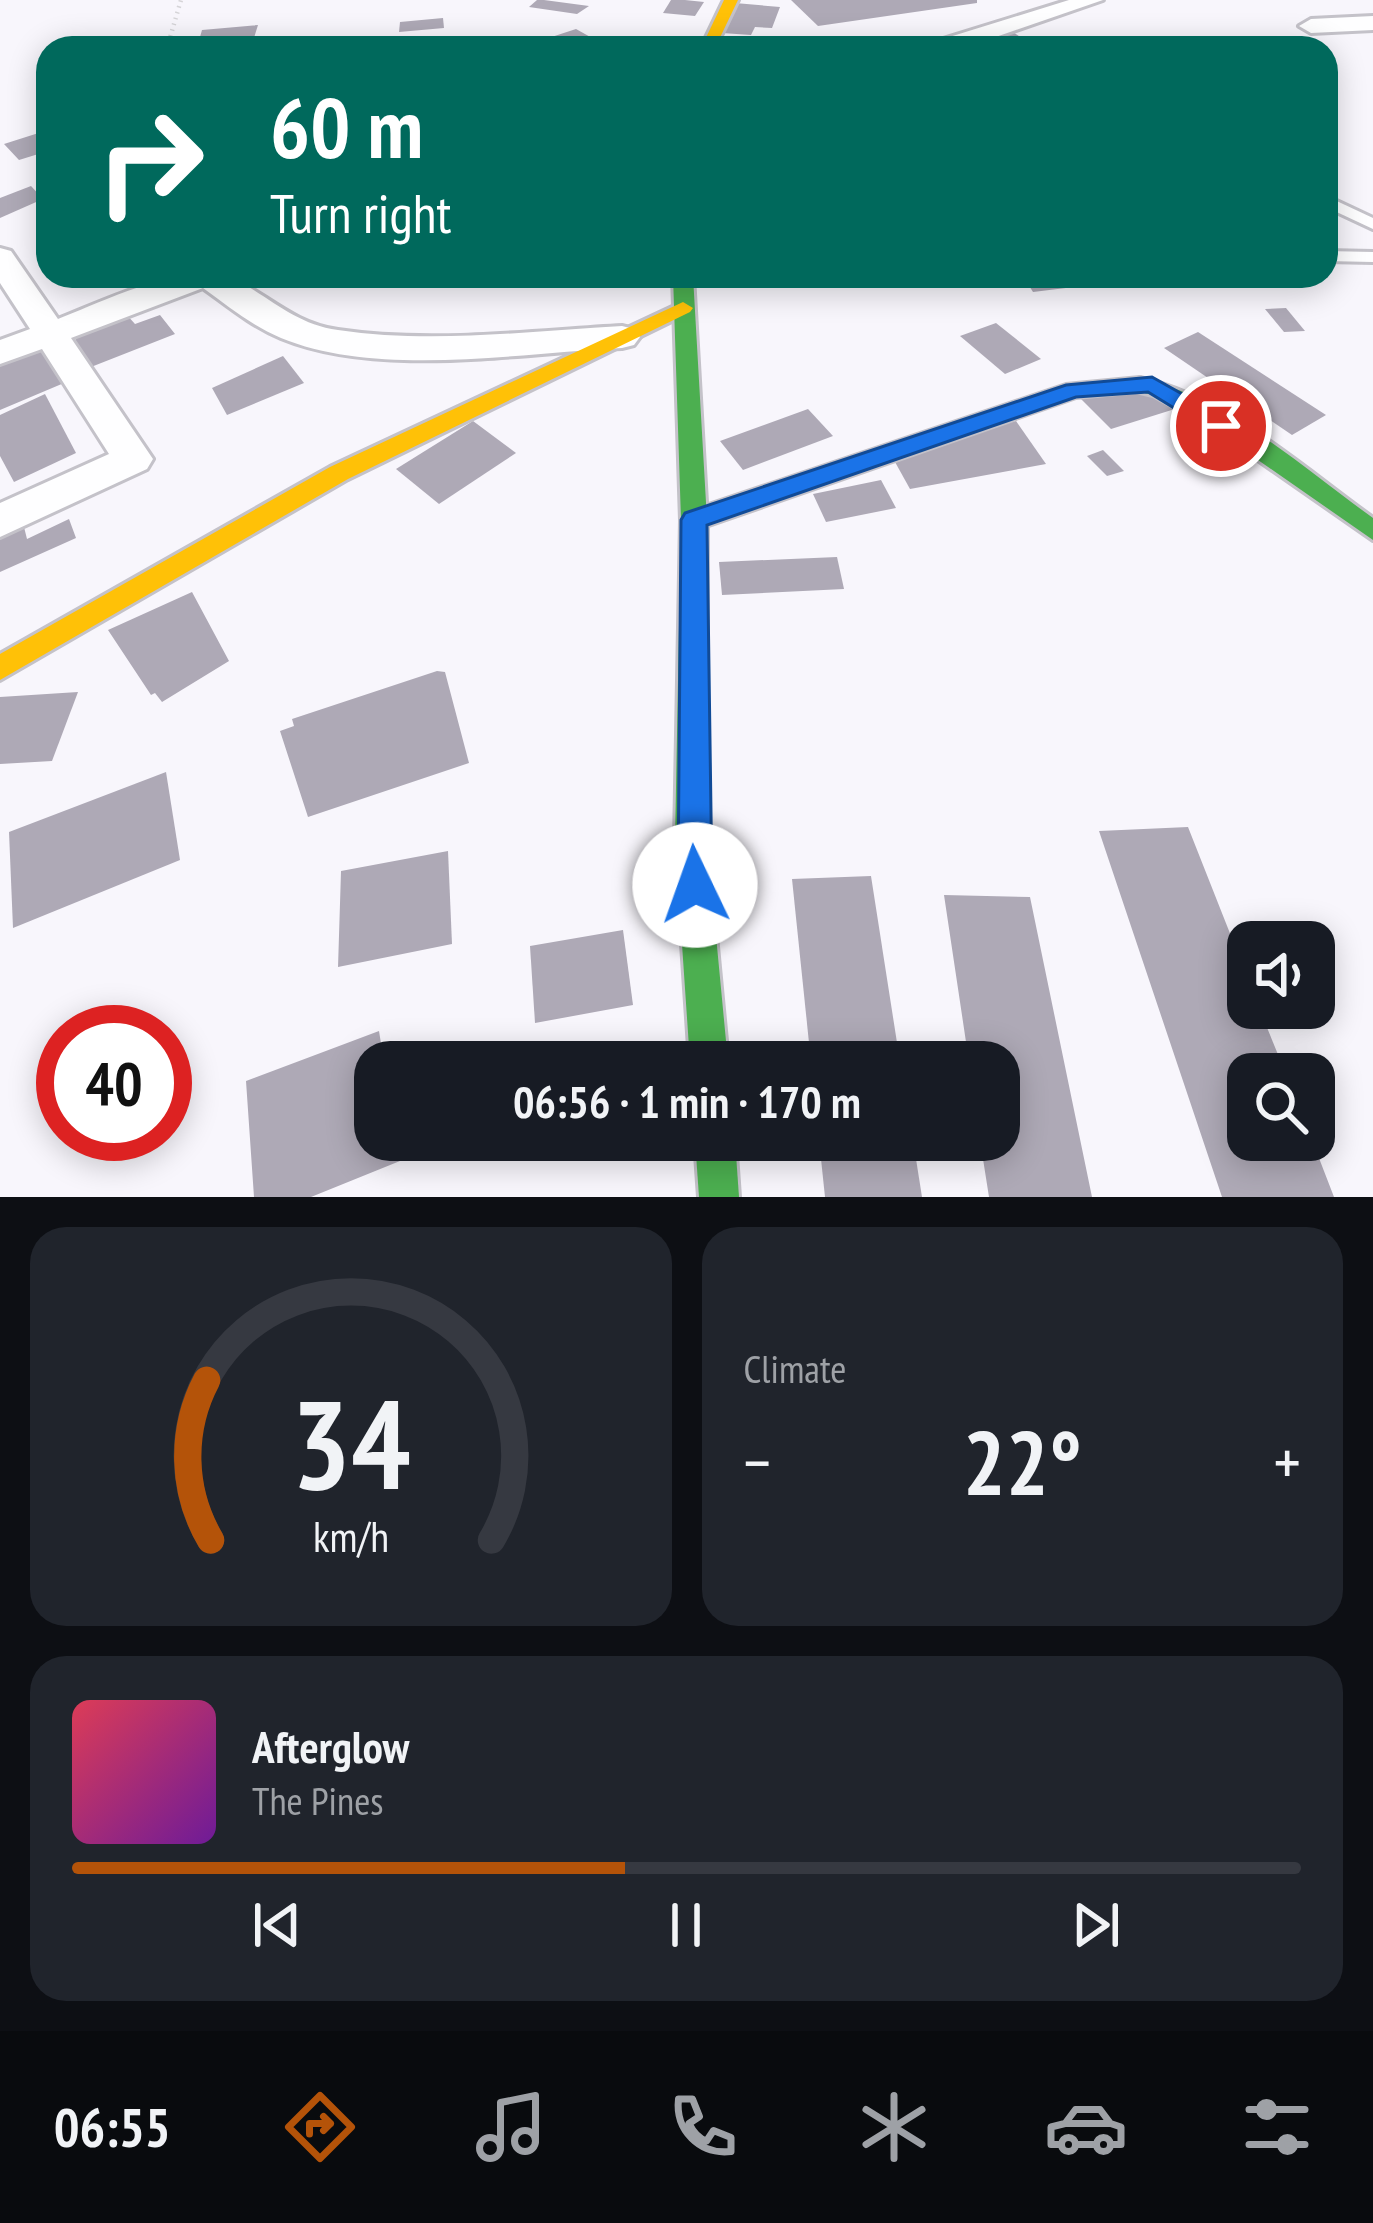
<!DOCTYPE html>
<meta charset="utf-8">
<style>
:root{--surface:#171b24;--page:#20242c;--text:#f1f3f6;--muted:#9ea1a6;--line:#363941;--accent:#b45309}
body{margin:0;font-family:"PT Sans Narrow",sans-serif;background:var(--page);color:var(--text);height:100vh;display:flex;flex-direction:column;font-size:45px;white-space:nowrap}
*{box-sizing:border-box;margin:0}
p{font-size:39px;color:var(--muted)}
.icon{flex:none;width:66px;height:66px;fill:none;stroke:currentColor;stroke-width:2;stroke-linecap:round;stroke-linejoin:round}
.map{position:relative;height:1197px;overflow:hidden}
.drawer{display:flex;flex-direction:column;gap:30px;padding:30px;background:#0d0f14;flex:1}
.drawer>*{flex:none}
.guide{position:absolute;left:36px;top:36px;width:1302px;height:252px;border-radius:36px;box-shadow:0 6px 30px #0003;background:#00695c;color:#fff;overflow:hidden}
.tools{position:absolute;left:1227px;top:921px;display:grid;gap:24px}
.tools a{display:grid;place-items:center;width:108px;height:108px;border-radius:24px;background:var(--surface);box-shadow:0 6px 30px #0003;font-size:60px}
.speed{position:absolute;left:36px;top:1005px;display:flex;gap:24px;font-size:60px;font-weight:700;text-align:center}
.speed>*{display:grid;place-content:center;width:156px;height:156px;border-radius:50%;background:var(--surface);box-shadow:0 6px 30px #0003;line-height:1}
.speed .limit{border:18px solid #d22;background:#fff;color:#111}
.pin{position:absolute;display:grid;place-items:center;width:102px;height:102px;color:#fff;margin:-51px;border:6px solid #fff;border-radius:50%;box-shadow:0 3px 12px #0007}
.me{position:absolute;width:132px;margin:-66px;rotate:357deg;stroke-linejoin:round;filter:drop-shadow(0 0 9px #0008)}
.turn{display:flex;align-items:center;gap:42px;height:252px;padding:0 36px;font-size:54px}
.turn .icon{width:156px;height:156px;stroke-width:2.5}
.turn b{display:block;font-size:84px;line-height:102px}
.big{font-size:90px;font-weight:600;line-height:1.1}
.drawer .widget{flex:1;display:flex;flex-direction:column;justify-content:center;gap:18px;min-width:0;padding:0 42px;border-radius:36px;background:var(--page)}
.drawer .dial{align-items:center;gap:0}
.dial svg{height:312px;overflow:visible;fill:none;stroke:var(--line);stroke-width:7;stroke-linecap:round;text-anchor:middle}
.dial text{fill:var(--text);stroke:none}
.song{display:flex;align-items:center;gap:36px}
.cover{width:144px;height:144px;border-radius:18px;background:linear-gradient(135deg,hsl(350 70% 55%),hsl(280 70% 35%))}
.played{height:12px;border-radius:6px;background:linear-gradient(90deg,var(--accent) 45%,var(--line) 45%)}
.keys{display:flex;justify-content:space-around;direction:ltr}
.heat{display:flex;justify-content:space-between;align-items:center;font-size:66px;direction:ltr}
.drawer .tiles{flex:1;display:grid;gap:30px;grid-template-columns:1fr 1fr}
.widget:last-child{grid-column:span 2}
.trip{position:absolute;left:354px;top:1041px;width:666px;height:120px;border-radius:36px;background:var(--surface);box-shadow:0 6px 30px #0003;font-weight:600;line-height:120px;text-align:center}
.menu{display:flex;height:192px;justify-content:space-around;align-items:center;background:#090b0e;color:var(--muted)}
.menu .icon{width:84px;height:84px}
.menu .on{color:var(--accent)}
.menu b{font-size:54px;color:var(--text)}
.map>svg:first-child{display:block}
</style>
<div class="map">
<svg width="1373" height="1197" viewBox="0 0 1373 1197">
<rect width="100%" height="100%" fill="#f8f6fc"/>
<!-- building -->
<g fill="#aea9b6">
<polygon points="537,0 544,0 589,6 577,14 529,7"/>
<polygon points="671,0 685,0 704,2 695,16 663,13"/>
<polygon points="791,0 977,0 977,3 818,26"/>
<polygon points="735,3 780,7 772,28 755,27 751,35 722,33"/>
<polygon points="443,18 444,28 399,32 400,22"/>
<polygon points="258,25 253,41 186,46 186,38 200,37 202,30"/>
<polygon points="576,29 610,48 521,48 521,47"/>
<polygon points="1013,32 1030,44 996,48 982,37"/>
<polygon points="48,130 48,151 19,160 4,144"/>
<polygon points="31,186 43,199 0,218 0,198"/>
<polygon points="1023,276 1066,276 1074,287 1033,292"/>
<polygon points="1286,308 1305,331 1284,332 1265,309"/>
<polygon points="126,314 135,324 160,315 175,334 91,367 75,344 77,332"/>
<polygon points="996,323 1041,359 1005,374 960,336"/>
<polygon points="1198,332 1326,415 1292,435 1164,348"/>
<polygon points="41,350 64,383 0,410 0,359 11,354 15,360"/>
<polygon points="283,356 304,383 227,415 212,388"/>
<polygon points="1147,380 1178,408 1111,429 1081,399"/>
<polygon points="45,394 76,453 14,482 0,456 0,415"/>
<polygon points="808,409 833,436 743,470 720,441"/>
<polygon points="473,421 516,453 439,504 396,469"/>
<polygon points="1016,421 1046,464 910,489 885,444"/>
<polygon points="1103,450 1124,471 1107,476 1087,456"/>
<polygon points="881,480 896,508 826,522 813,494"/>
<polygon points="21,515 27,539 69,519 76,538 0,572 0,525"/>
<polygon points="837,557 844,589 722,595 719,562"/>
<polygon points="192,592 229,661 162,702 155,693 151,695 108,630"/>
<polygon points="437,671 445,672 469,763 308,817 280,731 294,726 292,719"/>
<polygon points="78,692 52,761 0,764 0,697"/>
<polygon points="166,772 180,860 13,928 9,832"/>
<polygon points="1188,827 1248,979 1248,1008 1259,1008 1286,1074 1248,1074 1248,1140 1312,1140 1334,1197 1222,1197 1099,831"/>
<polygon points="448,851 452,944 338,967 341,871"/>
<polygon points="871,876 900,1062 811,1062 792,879"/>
<polygon points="944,895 1030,897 1092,1197 989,1197 980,1140 999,1140 999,1062 969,1062"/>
<polygon points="623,930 633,1005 535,1023 530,946"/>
<polygon points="379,1031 384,1062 375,1062 375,1140 396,1140 400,1161 311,1197 254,1197 246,1081"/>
<polygon points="819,1140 913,1140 922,1197 825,1197"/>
</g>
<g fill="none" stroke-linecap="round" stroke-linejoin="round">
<defs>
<g id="lane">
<polygon points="1326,196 1373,218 1373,229 1326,207"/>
<polygon points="1326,251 1373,252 1373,262 1326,261"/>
</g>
<g id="street">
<polygon points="1069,0 1103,0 964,48 927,48 930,43"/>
<polygon points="1373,16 1373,30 1311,33 1299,26 1311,19"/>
<path d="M0,248l11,3 47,68c41,-16 133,-61 175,-41 37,19 62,46 105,52 93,14 191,1 284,-4l12,3 6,8 -6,8 -12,3c-103,5 -244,30 -341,-10 -29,-12 -53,-32 -78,-50l-132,50 82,121 -6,10 -147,68v-34l109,-49 -67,-105 -42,15v-24l30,-11 -30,-46z"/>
</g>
<g id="fast">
<polygon points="673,276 693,276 707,520 707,841 728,1062 690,1062 675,841 681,520"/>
<path d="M1140,378c86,19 163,90 233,140v22l-161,-112 -59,-33 -21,-5 -3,-5z"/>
<polygon points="695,1140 735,1140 739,1197 699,1197"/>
</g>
<g id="slow">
<polygon points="724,0 738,0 715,48 701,48"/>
<polygon points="683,302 693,308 690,312 348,479 0,680 0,654 330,467"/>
<polygon points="1140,378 1151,385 1148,390 1076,397 703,527 694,529 681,520 685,513 1066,385"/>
</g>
</defs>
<!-- lane casing -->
<use href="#lane" stroke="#c4c2c9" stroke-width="6"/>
<!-- street casing -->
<use href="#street" stroke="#c4c2c9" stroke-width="6"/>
<!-- fast casing -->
<use href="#fast" stroke="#c4c2c9" stroke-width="6"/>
<!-- slow casing -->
<use href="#slow" stroke="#c4c2c9" stroke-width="6"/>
<!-- path -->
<polyline stroke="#d5d4d7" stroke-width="4.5" stroke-dasharray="1.5 4.5" stroke-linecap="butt" points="167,48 181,0"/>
<!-- lane -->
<use href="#lane" fill="#fefeff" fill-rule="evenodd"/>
<!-- street -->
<use href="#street" fill="#fefeff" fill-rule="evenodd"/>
<!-- fast -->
<use href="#fast" fill="#4caf50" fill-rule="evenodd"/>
<!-- slow -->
<use href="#slow" fill="#ffc107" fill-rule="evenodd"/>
</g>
<!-- route -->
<polygon fill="#1a73e8" stroke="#114b97" stroke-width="3" points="1152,377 1230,421 1230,432 1213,432 1148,392 1076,397 707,525 712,885 707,897 695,902 683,897 678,885 681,520 685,513 1066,385"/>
</svg>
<div class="tools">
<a><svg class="icon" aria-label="sound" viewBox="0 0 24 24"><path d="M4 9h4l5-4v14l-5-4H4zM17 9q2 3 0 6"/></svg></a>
<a><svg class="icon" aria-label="search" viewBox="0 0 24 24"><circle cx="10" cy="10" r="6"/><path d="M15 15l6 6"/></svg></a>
</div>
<div class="speed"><div class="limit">40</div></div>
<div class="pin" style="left:1221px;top:426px;background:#d93025"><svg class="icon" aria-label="arrive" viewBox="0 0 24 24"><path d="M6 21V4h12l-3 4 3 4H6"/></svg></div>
<svg class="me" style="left:695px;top:885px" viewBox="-20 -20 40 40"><circle r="19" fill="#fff"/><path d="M0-13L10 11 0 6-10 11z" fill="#1a73e8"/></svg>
<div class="trip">06:56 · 1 min · 170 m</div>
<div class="guide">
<div class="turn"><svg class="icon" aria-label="right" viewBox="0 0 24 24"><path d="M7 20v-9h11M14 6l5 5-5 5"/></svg><div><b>60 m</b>Turn right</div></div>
</div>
</div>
<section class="drawer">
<div class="tiles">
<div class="widget dial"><svg viewBox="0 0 100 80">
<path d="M14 69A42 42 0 1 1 86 69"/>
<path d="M14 69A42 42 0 0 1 13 28" stroke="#b45309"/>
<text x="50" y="56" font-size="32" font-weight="700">34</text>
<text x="50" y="72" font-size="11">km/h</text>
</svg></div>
<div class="widget"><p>Climate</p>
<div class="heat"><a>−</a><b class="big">22°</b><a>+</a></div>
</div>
<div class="widget">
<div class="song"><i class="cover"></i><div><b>Afterglow</b><p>The Pines</p></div></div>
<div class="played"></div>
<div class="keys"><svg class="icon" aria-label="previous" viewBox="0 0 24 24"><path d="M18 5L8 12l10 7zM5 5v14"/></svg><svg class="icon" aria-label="pause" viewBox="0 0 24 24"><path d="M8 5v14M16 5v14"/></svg><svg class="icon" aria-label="next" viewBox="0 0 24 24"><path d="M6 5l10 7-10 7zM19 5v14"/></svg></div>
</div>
</div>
</section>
<nav class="menu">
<b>06:55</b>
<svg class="icon on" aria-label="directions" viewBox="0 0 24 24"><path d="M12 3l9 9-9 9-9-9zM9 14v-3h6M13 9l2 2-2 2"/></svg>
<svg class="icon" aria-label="music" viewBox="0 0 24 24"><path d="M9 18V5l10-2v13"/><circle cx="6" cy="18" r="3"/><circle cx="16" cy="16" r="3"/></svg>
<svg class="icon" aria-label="phone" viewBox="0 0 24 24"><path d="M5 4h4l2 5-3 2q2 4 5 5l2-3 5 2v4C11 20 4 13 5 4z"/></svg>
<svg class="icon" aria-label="climate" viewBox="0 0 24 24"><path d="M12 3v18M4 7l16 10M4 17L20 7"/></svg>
<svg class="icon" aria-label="car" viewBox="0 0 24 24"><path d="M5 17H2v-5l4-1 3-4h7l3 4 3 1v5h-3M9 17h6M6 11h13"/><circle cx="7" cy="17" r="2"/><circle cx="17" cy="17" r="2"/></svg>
<svg class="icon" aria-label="filters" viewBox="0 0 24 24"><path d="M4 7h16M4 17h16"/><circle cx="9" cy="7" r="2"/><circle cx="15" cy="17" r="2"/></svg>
</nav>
